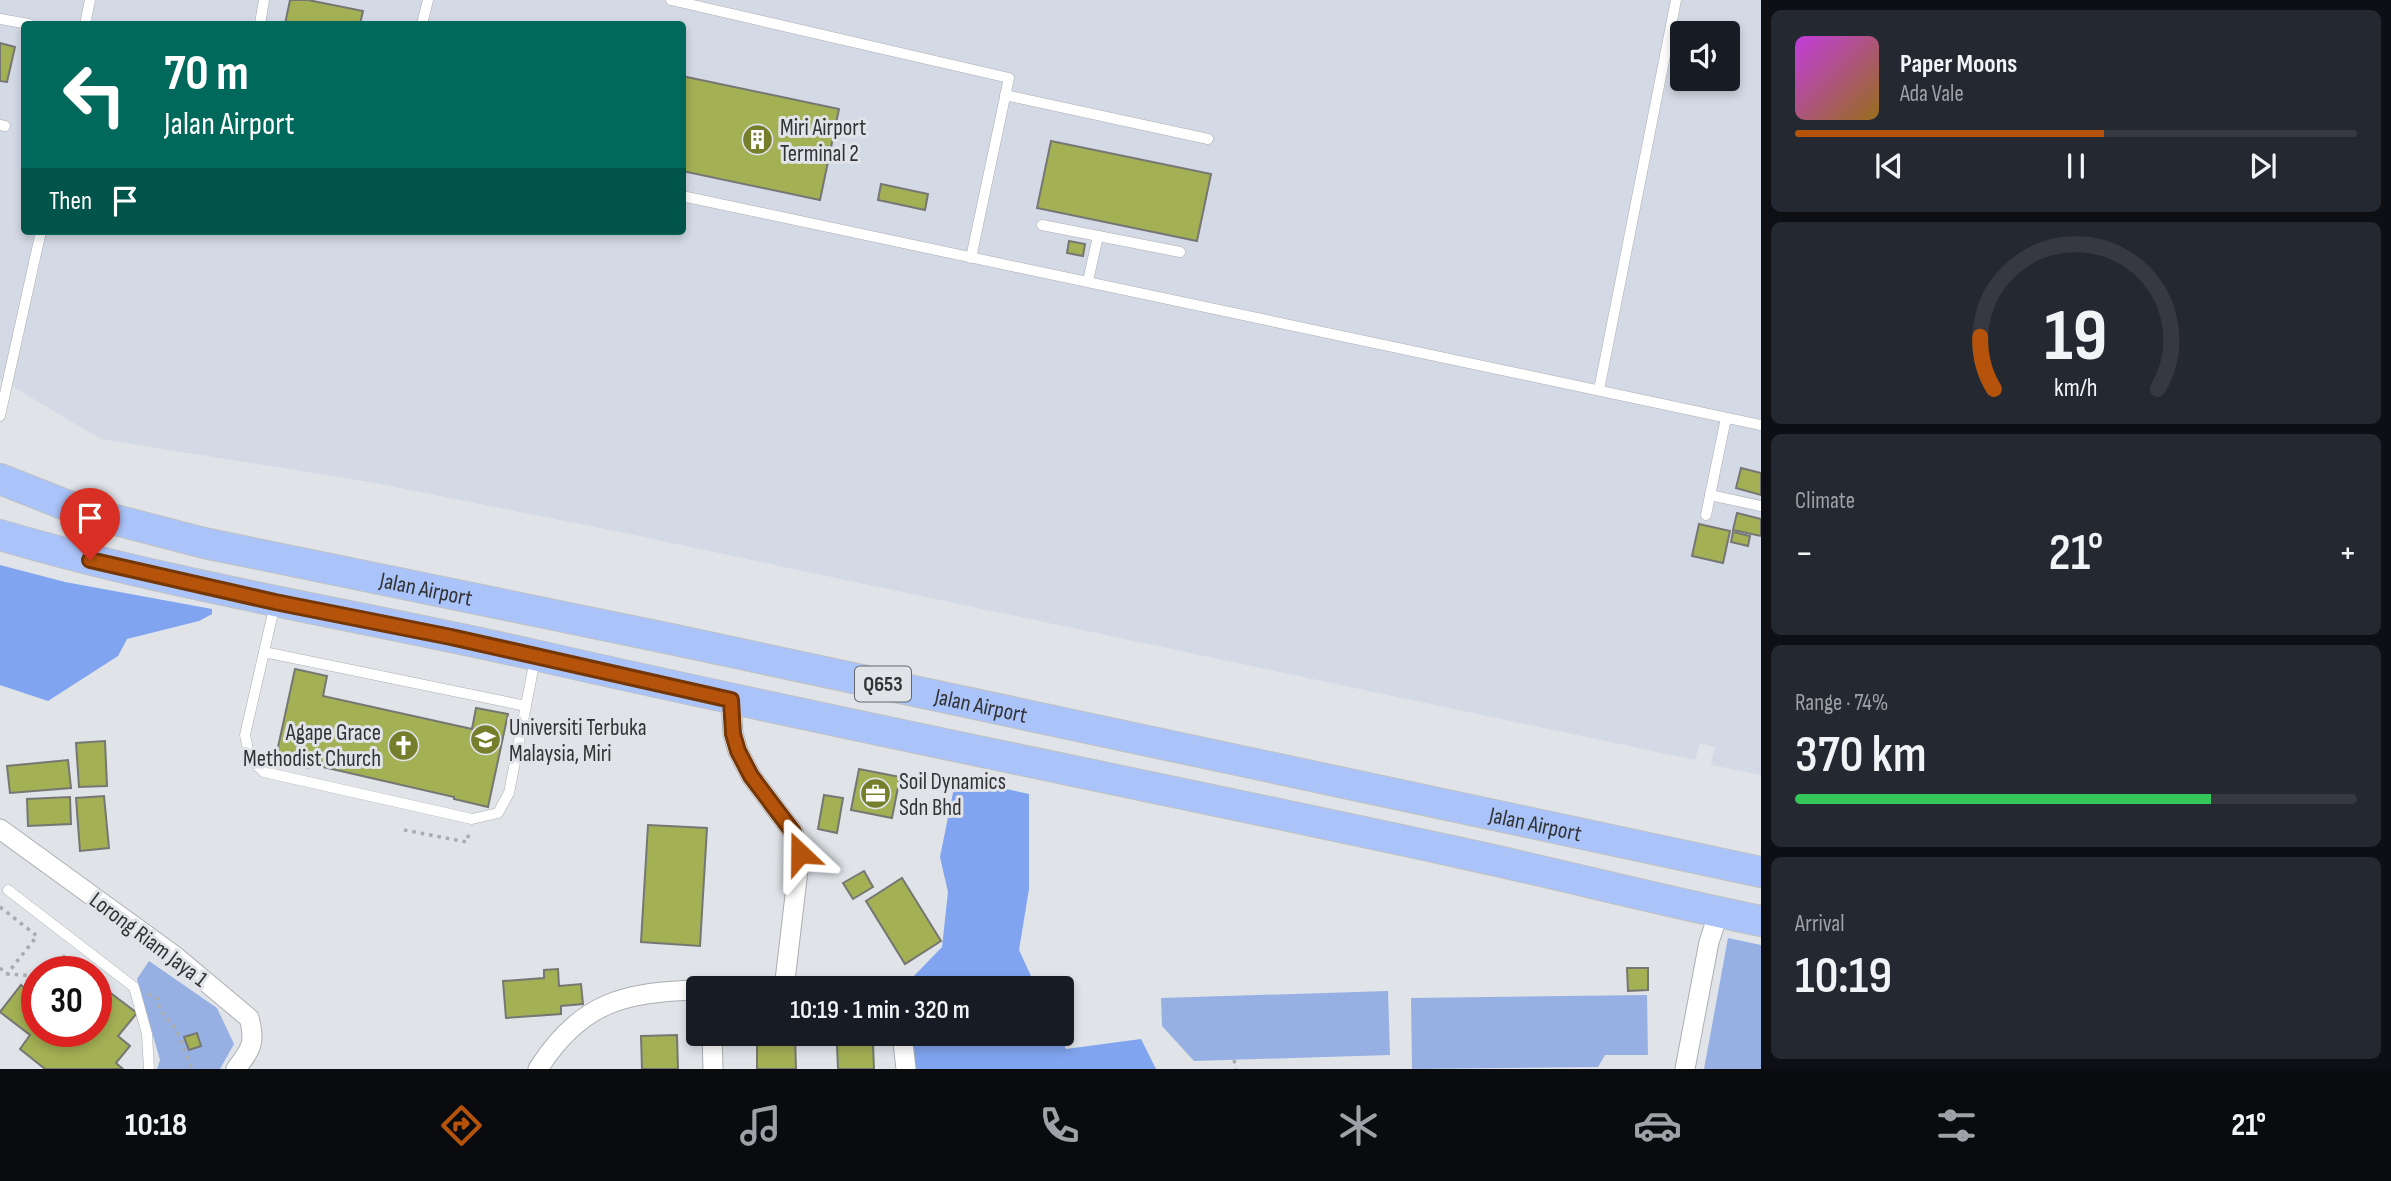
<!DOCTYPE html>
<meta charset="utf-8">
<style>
:root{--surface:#171b24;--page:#242831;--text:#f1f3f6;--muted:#9ea1a6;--line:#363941;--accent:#b45309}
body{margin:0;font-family:"Sofia Sans Condensed",sans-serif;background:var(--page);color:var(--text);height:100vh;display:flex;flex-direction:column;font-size:26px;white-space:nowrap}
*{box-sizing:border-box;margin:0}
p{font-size:23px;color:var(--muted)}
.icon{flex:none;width:38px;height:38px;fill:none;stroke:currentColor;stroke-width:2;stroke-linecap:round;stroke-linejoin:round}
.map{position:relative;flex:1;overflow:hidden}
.side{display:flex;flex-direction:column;gap:10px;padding:10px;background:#0d0f14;width:630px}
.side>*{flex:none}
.guide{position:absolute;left:21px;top:21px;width:665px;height:214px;border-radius:7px;box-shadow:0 4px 10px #0003;background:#00695c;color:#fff;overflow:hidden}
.fabs{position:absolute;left:1670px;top:21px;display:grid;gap:14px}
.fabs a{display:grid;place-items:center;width:70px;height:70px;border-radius:7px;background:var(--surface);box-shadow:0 4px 10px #0003;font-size:35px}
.speed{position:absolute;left:21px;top:956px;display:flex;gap:14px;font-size:35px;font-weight:700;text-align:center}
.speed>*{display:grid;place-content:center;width:91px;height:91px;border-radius:50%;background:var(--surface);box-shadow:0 4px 10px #0003;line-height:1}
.speed .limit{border:10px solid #d22;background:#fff;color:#111}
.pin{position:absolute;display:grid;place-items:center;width:60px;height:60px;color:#fff;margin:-72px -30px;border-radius:50% 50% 50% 0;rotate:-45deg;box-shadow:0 0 7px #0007}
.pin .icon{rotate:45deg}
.me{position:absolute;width:77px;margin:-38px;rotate:337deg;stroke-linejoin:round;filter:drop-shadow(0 0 5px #0008)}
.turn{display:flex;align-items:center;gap:24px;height:147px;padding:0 28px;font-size:32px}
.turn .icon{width:91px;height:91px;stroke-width:2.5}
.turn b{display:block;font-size:49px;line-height:60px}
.then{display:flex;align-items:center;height:66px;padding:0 28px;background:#0003;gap:14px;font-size:26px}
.big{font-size:52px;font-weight:600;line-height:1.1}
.side .tile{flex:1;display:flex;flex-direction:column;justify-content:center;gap:10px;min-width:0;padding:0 24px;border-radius:10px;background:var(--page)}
.side .dial{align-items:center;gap:0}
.dial svg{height:182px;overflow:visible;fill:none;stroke:var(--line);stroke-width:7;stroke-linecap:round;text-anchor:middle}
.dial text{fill:var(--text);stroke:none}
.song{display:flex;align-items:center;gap:21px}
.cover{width:84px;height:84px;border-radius:10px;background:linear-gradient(135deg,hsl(290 70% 55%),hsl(40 70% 35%))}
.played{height:7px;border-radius:4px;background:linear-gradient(90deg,var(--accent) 55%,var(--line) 55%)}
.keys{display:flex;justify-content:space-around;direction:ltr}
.heat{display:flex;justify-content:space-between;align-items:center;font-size:38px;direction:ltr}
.charge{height:10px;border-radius:5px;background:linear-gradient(90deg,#34c759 74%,var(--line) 0)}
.trip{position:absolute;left:686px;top:976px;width:388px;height:70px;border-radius:7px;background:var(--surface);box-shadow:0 4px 10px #0003;font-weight:600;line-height:70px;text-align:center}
.tabs{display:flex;height:112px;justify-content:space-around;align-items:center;background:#090b0e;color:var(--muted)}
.tabs .icon{width:49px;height:49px}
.tabs .selected{color:var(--accent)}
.tabs b{font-size:32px;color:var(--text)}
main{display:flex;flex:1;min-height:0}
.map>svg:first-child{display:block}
</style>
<main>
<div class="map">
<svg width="1761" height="1069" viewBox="0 0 1761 1069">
<rect width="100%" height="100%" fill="#e0e3e8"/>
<!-- built -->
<path fill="#d3d9e5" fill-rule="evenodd" d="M0,0h1761v775l-50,-10 4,-18 -15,-4 -5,17 -1080,-229 -245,-49 -269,-43 -101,-60zM24,24h658v207h-658zM1682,33h45v46h-45z"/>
<!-- green -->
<g fill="#97b0e3">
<polygon points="1728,938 1761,945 1761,1069 1704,1069"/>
<polygon points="149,961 217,1008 234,1044 220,1069 157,1069 160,1060 137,979"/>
<polygon points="1388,991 1390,1055 1194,1061 1162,1026 1161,998"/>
<polygon points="1647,995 1648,1055 1605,1055 1598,1067 1412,1069 1411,998"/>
</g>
<!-- forest -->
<g fill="#80a4ef">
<polygon points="0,565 65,582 212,609 212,614 199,621 127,639 118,656 48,701 0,685"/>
<polygon points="956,778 1029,794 1029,889 1019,950 1037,989 910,989 910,980 942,947 948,892 940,857"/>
<polygon points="909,1034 1059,1034 1066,1049 1141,1039 1156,1069 912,1069"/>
</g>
<!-- building -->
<g fill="#a3b054" stroke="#767773" stroke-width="2">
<polygon points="290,0 308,0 363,11 360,24 285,24"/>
<polygon points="0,43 15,47 7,82 0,81"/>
<polygon points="682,76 839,109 820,200 682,171"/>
<polygon points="1051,141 1211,174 1197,241 1037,208"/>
<polygon points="881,184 928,194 925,210 878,200"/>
<polygon points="1069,241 1085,244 1083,256 1067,253"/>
<polygon points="1741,468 1761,473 1761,495 1736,488"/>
<polygon points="1737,513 1761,519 1761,536 1733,530"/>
<polygon points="1699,524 1730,531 1723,563 1692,556"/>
<polygon points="1733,532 1750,536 1748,546 1731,542"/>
<polygon points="295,669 327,676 323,696 472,729 476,708 508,714 488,807 454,799 454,797 310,764 309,768 275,761"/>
<polygon points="105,741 107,786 79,787 76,743"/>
<polygon points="68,760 71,788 10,793 7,766"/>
<polygon points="859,769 900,777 892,818 851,810"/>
<polygon points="824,795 843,798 837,833 818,829"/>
<polygon points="104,796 109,848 80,851 76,798"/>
<polygon points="70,797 71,824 28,826 27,799"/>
<polygon points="648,825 707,828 700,946 641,942"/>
<polygon points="864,871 873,887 853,899 843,883"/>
<polygon points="902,878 941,941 905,964 866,901"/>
<polygon points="1627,968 1648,968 1648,990 1628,991"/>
<polygon points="558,969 559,986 581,984 583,1004 561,1006 561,1014 506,1018 503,981 544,978 544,970"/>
<polygon points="96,982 137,1013 118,1036 130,1046 116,1063 123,1069 45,1069 20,1049 30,1035 0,1012 21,985 37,998 37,1031 96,1031"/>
<polygon points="197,1033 201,1046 189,1050 184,1037"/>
<polygon points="677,1035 678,1069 642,1069 641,1036"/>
<polygon points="795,1035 796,1069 757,1069 757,1036"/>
<polygon points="873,1044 874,1069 838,1069 837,1045"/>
</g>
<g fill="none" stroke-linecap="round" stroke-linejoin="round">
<defs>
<g id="lane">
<polyline points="671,0 1009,78 971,258"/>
<polyline points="0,19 29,24"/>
<polyline points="85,24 90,0"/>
<polyline points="260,24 264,0"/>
<polyline points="422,24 428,0"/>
<polyline points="1005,95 1208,139"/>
<polyline points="0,125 5,126"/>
<polyline points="682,196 1761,425"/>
<polyline points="1042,225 1180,252"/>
<polyline points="1088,281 1098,236"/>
<polyline points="1599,390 1676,0"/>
<polyline points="0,416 41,231"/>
<polyline points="1710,495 1761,506"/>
<polyline points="1706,515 1726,418"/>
<polyline points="275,604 245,735 250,759 264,772 472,819 498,813 509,793 535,659"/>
<polyline points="264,652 526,706"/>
<polyline points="8,890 134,987 147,1034 149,1069"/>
</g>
<g id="street">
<polyline points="731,700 733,734 738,751 751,776 793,832 800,853 784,989"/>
<path d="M0,829l175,127 74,62c7,25 2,31 -13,51"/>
<polyline points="712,1034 713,1069"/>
<polyline points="902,1034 906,1069"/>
<path d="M538,1069c42,-66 85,-77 160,-79"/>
<polyline points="1685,1069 1709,942 1719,912"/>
</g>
<g id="primary">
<path id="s1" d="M0,479l81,32 123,32 462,95 1095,234"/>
<path d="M0,535c177,52 359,80 539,121 303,69 609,129 913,195 103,22 206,49 309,70"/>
</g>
</defs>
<!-- lane casing -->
<use href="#lane" stroke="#acaeb3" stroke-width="11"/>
<!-- street casing -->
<use href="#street" stroke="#acaeb3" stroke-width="21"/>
<!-- primary casing -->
<use href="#primary" stroke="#c2c2c2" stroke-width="32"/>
<!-- path -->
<g stroke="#a9abaf" stroke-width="3.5" stroke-dasharray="3.5 5" stroke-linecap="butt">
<polyline points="404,830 467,842 469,832"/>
<polyline points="0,907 37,936 7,974"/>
<polyline points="0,968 7,974 37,976"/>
<polyline points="52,971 68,952"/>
<polyline points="148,994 158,999 159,1009 176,1029 192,1069"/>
<polyline points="1234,1060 1236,1069"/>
</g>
<!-- lane -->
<use href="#lane" stroke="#fff" stroke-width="10"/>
<!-- street -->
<use href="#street" stroke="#fff" stroke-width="19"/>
<!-- primary -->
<use href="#primary" stroke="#aac3f8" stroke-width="30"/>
</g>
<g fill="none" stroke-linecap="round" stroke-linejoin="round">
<defs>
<polyline id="route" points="90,560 275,602 451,637 731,700 733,734 738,751 751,776 793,832 800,853"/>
</defs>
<!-- route casing -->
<use href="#route" stroke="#753606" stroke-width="18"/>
<!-- route -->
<use href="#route" stroke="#b45309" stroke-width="12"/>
</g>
<!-- icons -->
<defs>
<symbol id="building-disc" viewBox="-11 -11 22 22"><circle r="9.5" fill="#757f2b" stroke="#e0e3e8"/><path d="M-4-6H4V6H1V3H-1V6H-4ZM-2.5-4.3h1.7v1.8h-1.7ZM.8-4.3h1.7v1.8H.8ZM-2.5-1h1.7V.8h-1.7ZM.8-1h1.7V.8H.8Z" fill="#fff"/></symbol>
<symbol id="university-disc" viewBox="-11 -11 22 22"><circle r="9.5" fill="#757f2b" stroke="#e0e3e8"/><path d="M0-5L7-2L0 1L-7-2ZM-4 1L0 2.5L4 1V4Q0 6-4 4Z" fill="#fff"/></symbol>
<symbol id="church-disc" viewBox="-11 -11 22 22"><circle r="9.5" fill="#757f2b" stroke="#e0e3e8"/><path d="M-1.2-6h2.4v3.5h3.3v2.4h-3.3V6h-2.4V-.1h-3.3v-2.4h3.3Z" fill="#fff"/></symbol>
<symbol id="office-disc" viewBox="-11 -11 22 22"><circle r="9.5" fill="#757f2b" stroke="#e0e3e8"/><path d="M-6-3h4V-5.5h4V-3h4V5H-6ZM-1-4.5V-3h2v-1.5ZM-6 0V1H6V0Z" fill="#fff"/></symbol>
</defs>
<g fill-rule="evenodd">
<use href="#building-disc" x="740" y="122" width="35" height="35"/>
<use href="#university-disc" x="468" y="722" width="35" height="35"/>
<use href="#church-disc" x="386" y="728" width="35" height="35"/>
<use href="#office-disc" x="858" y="776" width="35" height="35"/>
</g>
<g text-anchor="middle" stroke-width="6" stroke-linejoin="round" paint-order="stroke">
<!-- shield labels -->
<rect fill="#e0e3e8" stroke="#66686b" stroke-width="2" x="855" y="666.5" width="56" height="35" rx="5"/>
<g font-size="21" font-weight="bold" fill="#323335">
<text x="883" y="691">Q653</text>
</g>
<!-- poi labels -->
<g font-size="23" fill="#323335" stroke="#e0e3e8" text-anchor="start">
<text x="780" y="135">Miri Airport<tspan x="780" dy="26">Terminal 2</tspan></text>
<text x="509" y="735">Universiti Terbuka<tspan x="509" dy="26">Malaysia, Miri</tspan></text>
<text x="381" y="740" text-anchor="end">Agape Grace<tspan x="381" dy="26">Methodist Church</tspan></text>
<text x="899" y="789">Soil Dynamics<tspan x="899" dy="26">Sdn Bhd</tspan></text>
</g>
<!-- street labels -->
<g font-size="23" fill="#323335" stroke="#e0e3e8">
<text dy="8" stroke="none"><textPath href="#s1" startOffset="441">Jalan Airport</textPath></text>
<text dy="8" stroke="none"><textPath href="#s1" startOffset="1008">Jalan Airport</textPath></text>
<text dy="8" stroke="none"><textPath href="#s1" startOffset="1575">Jalan Airport</textPath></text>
<text transform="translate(149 939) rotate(37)" y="8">Lorong Riam Jaya 1</text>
</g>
</g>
</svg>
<div class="fabs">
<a><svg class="icon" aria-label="sound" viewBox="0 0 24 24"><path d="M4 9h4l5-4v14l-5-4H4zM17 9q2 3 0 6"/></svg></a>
</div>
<div class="speed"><div class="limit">30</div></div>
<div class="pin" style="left:90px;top:560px;background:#d93025"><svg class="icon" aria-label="arrive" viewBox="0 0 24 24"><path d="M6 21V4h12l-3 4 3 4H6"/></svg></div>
<svg class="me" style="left:800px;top:853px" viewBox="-20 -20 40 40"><path d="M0-17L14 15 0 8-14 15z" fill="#b45309" stroke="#fff" stroke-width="4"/></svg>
<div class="trip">10:19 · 1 min · 320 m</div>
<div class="guide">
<div class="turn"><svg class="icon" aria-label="left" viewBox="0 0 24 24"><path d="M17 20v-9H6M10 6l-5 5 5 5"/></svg><div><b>70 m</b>Jalan Airport</div></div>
<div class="then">Then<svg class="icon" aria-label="arrive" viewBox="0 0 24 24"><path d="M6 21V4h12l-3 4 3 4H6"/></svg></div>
</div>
</div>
<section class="side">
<div class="tile">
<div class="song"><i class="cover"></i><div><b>Paper Moons</b><p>Ada Vale</p></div></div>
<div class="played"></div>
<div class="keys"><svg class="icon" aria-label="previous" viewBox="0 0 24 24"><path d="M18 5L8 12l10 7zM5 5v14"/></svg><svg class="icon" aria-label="pause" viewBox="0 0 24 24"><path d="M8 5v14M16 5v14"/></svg><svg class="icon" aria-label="next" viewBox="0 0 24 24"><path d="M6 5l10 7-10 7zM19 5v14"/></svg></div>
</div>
<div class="tile dial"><svg viewBox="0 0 100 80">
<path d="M14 69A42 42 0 1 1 86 69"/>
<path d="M14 69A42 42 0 0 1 8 46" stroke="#b45309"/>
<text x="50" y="56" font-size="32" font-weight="700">19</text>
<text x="50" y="72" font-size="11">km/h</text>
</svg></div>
<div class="tile"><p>Climate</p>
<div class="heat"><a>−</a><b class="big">21°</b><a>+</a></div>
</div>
<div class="tile"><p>Range · 74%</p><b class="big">370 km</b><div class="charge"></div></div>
<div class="tile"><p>Arrival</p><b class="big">10:19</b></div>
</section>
</main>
<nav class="tabs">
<b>10:18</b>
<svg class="icon selected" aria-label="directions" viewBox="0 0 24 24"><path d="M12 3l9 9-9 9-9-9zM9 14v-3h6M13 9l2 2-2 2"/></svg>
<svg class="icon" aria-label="music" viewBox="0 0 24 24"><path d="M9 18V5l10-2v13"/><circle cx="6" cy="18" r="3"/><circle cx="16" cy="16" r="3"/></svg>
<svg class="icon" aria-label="phone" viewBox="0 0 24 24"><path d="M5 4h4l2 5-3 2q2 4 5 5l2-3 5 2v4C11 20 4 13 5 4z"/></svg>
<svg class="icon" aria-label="climate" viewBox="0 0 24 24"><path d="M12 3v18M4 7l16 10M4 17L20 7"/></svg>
<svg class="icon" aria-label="car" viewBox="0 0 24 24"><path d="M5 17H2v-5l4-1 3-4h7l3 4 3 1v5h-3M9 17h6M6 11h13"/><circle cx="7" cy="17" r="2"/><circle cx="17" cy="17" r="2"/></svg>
<svg class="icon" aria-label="filters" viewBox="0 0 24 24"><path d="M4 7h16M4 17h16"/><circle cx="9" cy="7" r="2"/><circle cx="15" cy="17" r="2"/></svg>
<b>21°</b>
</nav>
